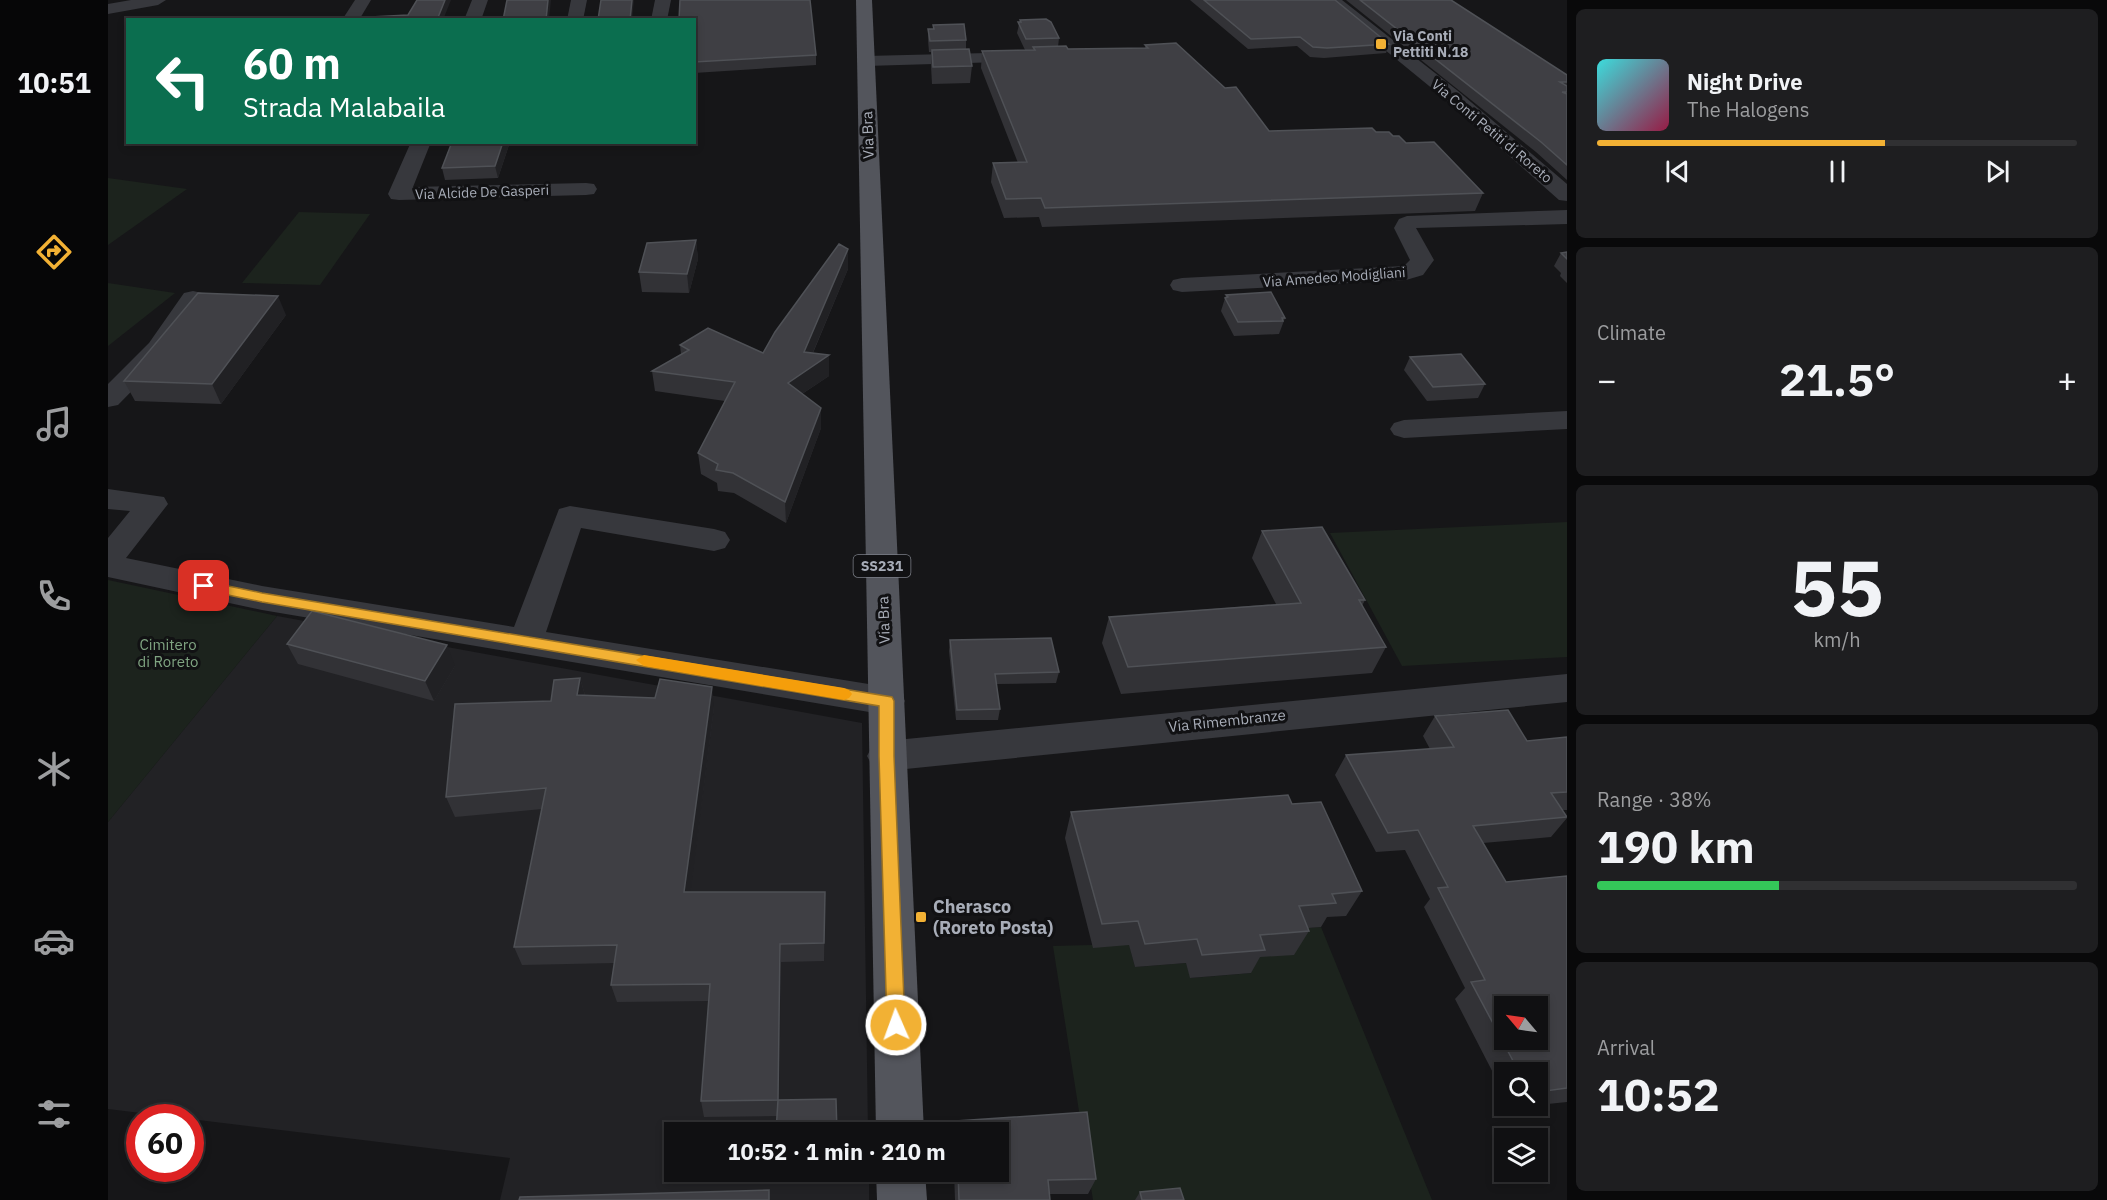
<!DOCTYPE html>
<meta charset="utf-8">
<style>
:root{--surface:#101012;--page:#1e1e20;--text:#f1f3f6;--muted:#9c9d9f;--line:#303032;--accent:#f2b134}
body{margin:0;font-family:"IBM Plex Sans",sans-serif;background:var(--page);color:var(--text);height:100vh;display:flex;flex-direction:column;font-size:22px;white-space:nowrap}
*{box-sizing:border-box;margin:0}
p{font-size:20px;color:var(--muted)}
.icon{flex:none;width:33px;height:33px;fill:none;stroke:currentColor;stroke-width:2;stroke-linecap:round;stroke-linejoin:round}
.map{position:relative;flex:1;overflow:hidden}
.details{display:flex;flex-direction:column;gap:9px;padding:9px;background:#09090a;width:540px}
.details>*{flex:none}
.guide{position:absolute;left:18px;top:18px;width:570px;height:126px;border-radius:0px;box-shadow:0 3px 9px #0003,0 0 0 2px var(--line);background:#0b6e4f;color:#fff;overflow:hidden}
.needle{width:39px;rotate:299deg}
.tools{position:absolute;left:1386px;top:996px;display:grid;gap:12px}
.tools a{display:grid;place-items:center;width:54px;height:54px;border-radius:0px;background:var(--surface);box-shadow:0 3px 9px #0003,0 0 0 2px var(--line);font-size:30px}
.speed{position:absolute;left:18px;top:1104px;display:flex;gap:12px;font-size:30px;font-weight:700;text-align:center}
.speed>*{display:grid;place-content:center;width:78px;height:78px;border-radius:50%;background:var(--surface);box-shadow:0 3px 9px #0003,0 0 0 2px var(--line);line-height:1}
.speed .limit{border:9px solid #d22;background:#fff;color:#111}
.pin{position:absolute;display:grid;place-items:center;width:51px;height:51px;color:#fff;margin:-26px;border-radius:12px;box-shadow:0 3px 9px #0006}
.me{position:absolute;width:66px;margin:-33px;rotate:358deg;stroke-linejoin:round;filter:drop-shadow(0 0 4px #0008)}
.turn{display:flex;align-items:center;gap:21px;height:126px;padding:0 18px;font-size:27px}
.turn .icon{width:78px;height:78px;stroke-width:2.5}
.turn b{display:block;font-size:42px;line-height:51px}
.big{font-size:45px;font-weight:800;line-height:1.1}
.details .widget{flex:1;display:flex;flex-direction:column;justify-content:center;gap:9px;min-width:0;padding:0 21px;border-radius:9px;background:var(--page)}
.details .dial{align-items:center;gap:0}
.dial b{font-size:78px;line-height:1}
.song{display:flex;align-items:center;gap:18px}
.cover{width:72px;height:72px;border-radius:9px;background:linear-gradient(135deg,hsl(180 70% 55%),hsl(340 70% 35%))}
.played{height:6px;border-radius:3px;background:linear-gradient(90deg,var(--accent) 60%,var(--line) 60%)}
.keys{display:flex;justify-content:space-around;direction:ltr}
.heat{display:flex;justify-content:space-between;align-items:center;font-size:33px;direction:ltr}
.charge{height:9px;border-radius:4px;background:linear-gradient(90deg,#34c759 38%,var(--line) 0)}
.trip{position:absolute;left:556px;top:1122px;width:345px;height:60px;border-radius:0px;background:var(--surface);box-shadow:0 3px 9px #0003,0 0 0 2px var(--line);font-weight:800;line-height:60px;text-align:center}
main{display:flex;flex:1;min-height:0}
.dock{display:flex;flex-direction:column;width:108px;justify-content:space-around;align-items:center;background:#060607;color:var(--muted)}
.dock .icon{width:42px;height:42px}
.dock .selected{color:var(--accent)}
.dock b{font-size:27px;color:var(--text)}
.map>svg:first-child{display:block}
</style>
<main>
<nav class="dock">
<b>10:51</b>
<svg class="icon selected" aria-label="directions" viewBox="0 0 24 24"><path d="M12 3l9 9-9 9-9-9zM9 14v-3h6M13 9l2 2-2 2"/></svg>
<svg class="icon" aria-label="music" viewBox="0 0 24 24"><path d="M9 18V5l10-2v13"/><circle cx="6" cy="18" r="3"/><circle cx="16" cy="16" r="3"/></svg>
<svg class="icon" aria-label="phone" viewBox="0 0 24 24"><path d="M5 4h4l2 5-3 2q2 4 5 5l2-3 5 2v4C11 20 4 13 5 4z"/></svg>
<svg class="icon" aria-label="climate" viewBox="0 0 24 24"><path d="M12 3v18M4 7l16 10M4 17L20 7"/></svg>
<svg class="icon" aria-label="car" viewBox="0 0 24 24"><path d="M5 17H2v-5l4-1 3-4h7l3 4 3 1v5h-3M9 17h6M6 11h13"/><circle cx="7" cy="17" r="2"/><circle cx="17" cy="17" r="2"/></svg>
<svg class="icon" aria-label="filters" viewBox="0 0 24 24"><path d="M4 7h16M4 17h16"/><circle cx="9" cy="7" r="2"/><circle cx="15" cy="17" r="2"/></svg>
</nav>
<div class="map">
<svg width="1459" height="1200" viewBox="0 0 1459 1200">
<rect width="100%" height="100%" fill="#161618"/>
<!-- built -->
<polygon fill="#222225" points="169,616 754,723 760,1132 567,1132 567,1172 761,1172 761,1200 392,1200 402,1158 0,1109 0,822"/>
<!-- green -->
<g fill="#1c231d">
<polygon points="0,178 79,189 0,245"/>
<polygon points="191,212 262,214 212,285 134,283"/>
<polygon points="0,283 67,293 0,346"/>
<polygon points="1459,522 1459,657 1294,666 1222,533"/>
<polygon points="0,580 169,616 0,822"/>
<polygon points="1213,927 1324,1200 985,1200 945,946 1021,944 1027,967 1078,963 1083,978 1143,973 1138,959 1176,930"/>
</g>
<g fill="none" stroke-linecap="round" stroke-linejoin="round">
<!-- minor -->
<g fill="#37383d" fill-rule="evenodd">
<polygon points="23,0 58,0 50,5 0,14 0,4"/>
<polygon points="247,0 263,0 251,20 234,20"/>
<polygon points="364,0 380,0 373,20 356,20"/>
<polygon points="463,0 479,0 475,20 459,20"/>
<polygon points="547,0 563,0 559,20 543,20"/>
<polygon points="1216,0 1234,0 1350,91 1459,184 1459,201 1451,200 1337,99"/>
<polygon points="918,52 924,53 927,57 924,61 758,66 752,65 749,61 752,57 758,56"/>
<polygon points="303,142 323,142 305,187 478,183 486,184 489,189 486,194 478,195 291,200 283,199 280,194"/>
<polygon points="1459,210 1459,224 1308,228 1326,260 1315,275 1298,280 1074,292 1065,290 1062,285 1065,280 1074,278 1296,266 1302,260 1286,228 1291,219 1299,216"/>
<polygon points="85,291 94,293 97,298 59,355 10,405 0,407 0,384 41,343 76,293"/>
<polygon points="1459,411 1459,429 1296,438 1286,435 1282,429 1286,423 1296,420"/>
<polygon points="0,489 56,497 60,504 18,558 154,586 406,627 451,509 462,506 606,529 617,532 622,540 617,548 606,551 473,528 438,632 779,687 792,691 797,701 792,711 779,715 154,610 0,577 0,538 22,511 0,509"/>
<polygon points="1459,674 1459,702 778,771 765,767 759,756 765,745 778,741"/>
</g>
<!-- major -->
<g fill="#53555c" fill-rule="evenodd">
<polygon points="748,0 764,0 816,1132 768,1132"/>
<polygon points="768,1172 817,1172 819,1200 769,1200"/>
</g>
</g>
<!-- wall -->
<g fill="#323236">
<polygon points="1082,0 1227,0 1281,44 1278,53 1216,58 1202,57 1189,46 1140,49"/>
<polygon points="1238,0 1343,0 1459,75 1459,180 1428,152"/>
<polygon points="586,20 708,55 708,65 586,73"/>
<polygon points="912,20 951,38 950,47 960,49 1037,48 1037,45 1161,131 1268,132 1285,136 1298,143 1375,193 1367,211 934,227 931,217 896,218 883,182 885,163 910,163 873,68 874,51 917,50 909,33"/>
<polygon points="825,25 858,40 858,49 864,66 862,83 824,84 823,66 823,52 821,52 820,40 820,29 825,29"/>
<polygon points="140,142 173,142 172,143 141,145"/>
<polygon points="242,142 282,142 242,145"/>
<polygon points="402,142 390,178 337,180 334,168"/>
<polygon points="588,240 590,259 581,293 534,292 531,272"/>
<polygon points="740,249 740,269 705,353 721,355 721,376 694,394 713,428 678,523 626,493 610,491 609,483 593,474 590,453 617,401 547,391 544,371 573,354 572,345 655,353"/>
<polygon points="1459,252 1459,283 1452,276 1453,273 1446,266 1453,253"/>
<polygon points="1118,295 1177,318 1171,334 1126,336 1113,311"/>
<polygon points="178,315 113,404 27,401 16,381"/>
<polygon points="1302,357 1377,384 1370,398 1319,401 1296,370"/>
<polygon points="1154,531 1257,600 1254,606 1278,647 1264,673 1013,694 994,643 1001,617 1168,604 1144,558"/>
<polygon points="842,640 951,672 948,683 888,684 892,709 890,720 848,720 841,651"/>
<polygon points="179,644 347,666 326,701 190,664"/>
<polygon points="472,678 477,695 606,707 582,892 717,892 716,961 673,962 669,1116 596,1117 593,1101 601,1001 509,1002 503,985 506,963 414,965 406,947 434,809 347,817 338,797 443,701"/>
<polygon points="1327,716 1419,741 1459,737 1459,810 1454,810 1459,818 1443,837 1375,843 1398,882 1459,876 1459,1102 1430,1105 1430,1072 1396,1072 1396,1094 1347,999 1357,988 1316,907 1322,899 1297,850 1268,852 1227,775 1238,755 1322,749 1315,736"/>
<polygon points="1184,804 1254,891 1238,916 1219,917 1213,927 1200,928 1201,931 1186,955 1152,957 1143,973 1082,978 1078,963 1027,967 1021,945 985,948 957,838 963,812"/>
<polygon points="1402,1106 1429,1106 1404,1109"/>
<polygon points="979,1112 988,1179 980,1194 941,1194 942,1200 847,1200 846,1172 891,1172 891,1132 845,1132 848,1121"/>
<polygon points="1032,1192 1076,1200 1027,1200"/>
</g>
<!-- shaded-wall -->
<g fill="#212124">
<polygon points="337,0 343,0 335,20 329,20"/>
<polygon points="440,0 443,0 441,20 438,20"/>
<polygon points="524,0 526,0 524,20 522,20"/>
<polygon points="395,142 402,142 390,178 387,166"/>
<polygon points="588,240 590,259 581,293 579,274"/>
<polygon points="740,249 740,269 697,371 721,355 721,376 680,403 680,383 696,352"/>
<polygon points="170,296 178,315 113,404 104,384"/>
<polygon points="713,408 713,428 678,523 677,502"/>
<polygon points="339,645 347,666 326,701 317,681"/>
<polygon points="472,678 478,699 469,695"/>
<polygon points="604,687 606,707 580,911 576,892"/>
<polygon points="672,944 673,962 671,1116 670,1100"/>
</g>
<!-- building -->
<g fill="#3f3f44" stroke="#4f5156" stroke-width="1.5" fill-rule="evenodd">
<polygon points="309,0 337,0 329,20 262,20 263,17 300,15"/>
<polygon points="399,0 440,0 438,20 395,20"/>
<polygon points="493,0 524,0 522,20 490,20"/>
<polygon points="572,0 702,0 708,55 586,62 586,20 571,20"/>
<polygon points="1096,0 1227,0 1281,44 1219,48 1205,47 1192,37 1143,39"/>
<polygon points="1252,0 1343,0 1459,75 1459,82 1452,82 1459,86 1459,92 1454,92 1459,94 1459,165 1433,142"/>
<polygon points="938,19 943,22 951,38 918,39 910,22 913,22 912,20"/>
<polygon points="856,24 858,40 822,41 820,29 826,29 825,25"/>
<polygon points="1068,43 1117,88 1128,87 1161,131 1264,128 1268,132 1281,132 1285,136 1291,136 1298,143 1326,142 1375,193 937,208 933,198 898,199 885,163 919,162 874,51 927,50 925,47 958,46 960,49 1040,48 1037,45"/>
<polygon points="861,49 864,66 825,67 824,50"/>
<polygon points="344,142 395,142 387,166 334,168"/>
<polygon points="588,240 579,274 531,272 539,243"/>
<polygon points="731,244 740,249 696,352 721,355 680,383 713,408 677,502 625,473 608,470 610,464 590,453 627,382 544,371 581,350 572,345 600,328 655,353 667,332"/>
<polygon points="1459,252 1459,259 1453,253"/>
<polygon points="1163,292 1177,318 1174,318 1175,321 1130,322 1117,298 1120,297 1118,295"/>
<polygon points="90,293 170,296 104,384 16,381"/>
<polygon points="1353,354 1377,384 1325,387 1302,357"/>
<polygon points="1214,527 1257,600 1251,600 1278,647 1020,667 1001,617 1193,603 1154,531"/>
<polygon points="204,611 339,645 317,681 179,644"/>
<polygon points="943,638 951,672 887,674 892,709 849,710 842,640"/>
<polygon points="472,678 469,695 547,698 552,679 604,687 576,892 717,892 716,943 672,944 670,1100 593,1101 602,984 503,985 509,945 406,947 438,788 338,797 347,704 443,701 446,680"/>
<path d="M1400,710l19,31 40,-4v55l-16,1 16,24 -94,9 33,56 61,-6v212l-29,4v-20h-19l-48,-90 14,-2 -47,-92 10,-1 -30,-57 -30,3 -42,-78 108,-8 -19,-31zM1396,1006h34v34h-34z"/>
<polygon points="1180,795 1184,804 1213,802 1254,891 1224,894 1228,903 1191,906 1201,931 1152,935 1157,950 1094,955 1089,939 1037,944 1030,921 994,924 963,812"/>
<polygon points="728,1099 729,1132 668,1132 670,1100"/>
<polygon points="979,1112 988,1179 940,1180 942,1200 851,1200 850,1172 891,1172 891,1132 848,1132 848,1121"/>
<polygon points="1072,1188 1076,1200 1034,1200 1032,1192"/>
<polygon points="661,1190 661,1200 411,1200 412,1197"/>
</g>
<!-- route -->
<polygon fill="#f2b134" stroke="#9d7322" stroke-width="1.5" points="96,581 154,593 784,697 786,701 786,756 797,1025 795,1032 788,1034 782,1032 779,1025 771,756 771,706 154,602 91,589 89,586 91,582"/>
<!-- slow -->
<polygon fill="#f59e0b" points="536,655 736,688 741,690 744,694 741,698 736,700 536,666 528,660"/>
<!-- markers -->
<g fill="#f2b134" stroke="#111113" stroke-width="2">
<rect x="1267" y="38" width="12" height="12" rx="3"/>
<rect x="807" y="911" width="12" height="12" rx="3"/>
</g>
<g text-anchor="middle" stroke-width="6" stroke-linejoin="round" paint-order="stroke">
<!-- far-poi labels -->
<g font-size="14" font-weight="bold" fill="#a8adb8" stroke="#111113" text-anchor="start">
<text x="1285" y="41">Via Conti<tspan x="1285" dy="16">Pettiti N.18</tspan></text>
</g>
<!-- far-street labels -->
<g font-size="14" fill="#a8adb8" stroke="#111113">
<text transform="translate(1384 131) rotate(40)" y="5">Via Conti Petiti di Roreto</text>
<text transform="translate(374 192) rotate(-2)" y="5">Via Alcide De Gasperi</text>
<text transform="translate(1226 277) rotate(-4)" y="5">Via Amedeo Modigliani</text>
</g>
<!-- shield labels -->
<rect fill="#111113" stroke="#7b7e86" stroke-width="1.5" x="745.5" y="555" width="57" height="22" rx="4.5"/>
<g font-size="14" font-weight="bold" fill="#a8adb8">
<text x="774" y="571">SS231</text>
</g>
<!-- street labels -->
<g font-size="15" fill="#a8adb8" stroke="#111113">
<text transform="translate(760 135) rotate(-92)" y="5">Via Bra</text>
<text transform="translate(776 620) rotate(-92)" y="5">Via Bra</text>
<text transform="translate(1119 721) rotate(-6)" y="5">Via Rimembranze</text>
</g>
<!-- park labels -->
<g font-size="15" fill="#7fa381" stroke="#111113">
<text x="60" y="650">Cimitero<tspan x="60" dy="17">di Roreto</tspan></text>
</g>
<!-- near-poi labels -->
<g font-size="18" font-weight="bold" fill="#a8adb8" stroke="#111113" text-anchor="start">
<text x="825" y="913">Cherasco<tspan x="825" dy="21">(Roreto Posta)</tspan></text>
</g>
</g>
</svg>
<div class="tools">
<a><svg class="needle" viewBox="-14 -14 28 28"><path d="M0-13l5 13h-10z" fill="#e53935"/><path d="M0 13l5-13h-10z" fill="#9c9d9f"/></svg></a>
<a><svg class="icon" aria-label="search" viewBox="0 0 24 24"><circle cx="10" cy="10" r="6"/><path d="M15 15l6 6"/></svg></a>
<a><svg class="icon" aria-label="layers" viewBox="0 0 24 24"><path d="M12 4l9 5-9 5-9-5zM3 14l9 5 9-5"/></svg></a>
</div>
<div class="speed"><div class="limit">60</div></div>
<div class="pin" style="left:96px;top:586px;background:#d93025"><svg class="icon" aria-label="arrive" viewBox="0 0 24 24"><path d="M6 21V4h12l-3 4 3 4H6"/></svg></div>
<svg class="me" style="left:788px;top:1025px" viewBox="-20 -20 40 40"><circle r="17" fill="#f2b134" stroke="#fff" stroke-width="3"/><path d="M0-11L8 9 0 5-8 9z" fill="#fff"/></svg>
<div class="trip">10:52 · 1 min · 210 m</div>
<div class="guide">
<div class="turn"><svg class="icon" aria-label="left" viewBox="0 0 24 24"><path d="M17 20v-9H6M10 6l-5 5 5 5"/></svg><div><b>60 m</b>Strada Malabaila</div></div>
</div>
</div>
<section class="details">
<div class="widget">
<div class="song"><i class="cover"></i><div><b>Night Drive</b><p>The Halogens</p></div></div>
<div class="played"></div>
<div class="keys"><svg class="icon" aria-label="previous" viewBox="0 0 24 24"><path d="M18 5L8 12l10 7zM5 5v14"/></svg><svg class="icon" aria-label="pause" viewBox="0 0 24 24"><path d="M8 5v14M16 5v14"/></svg><svg class="icon" aria-label="next" viewBox="0 0 24 24"><path d="M6 5l10 7-10 7zM19 5v14"/></svg></div>
</div>
<div class="widget"><p>Climate</p>
<div class="heat"><a>−</a><b class="big">21.5°</b><a>+</a></div>
</div>
<div class="widget dial"><b>55</b><p>km/h</p></div>
<div class="widget"><p>Range · 38%</p><b class="big">190 km</b><div class="charge"></div></div>
<div class="widget"><p>Arrival</p><b class="big">10:52</b></div>
</section>
</main>
